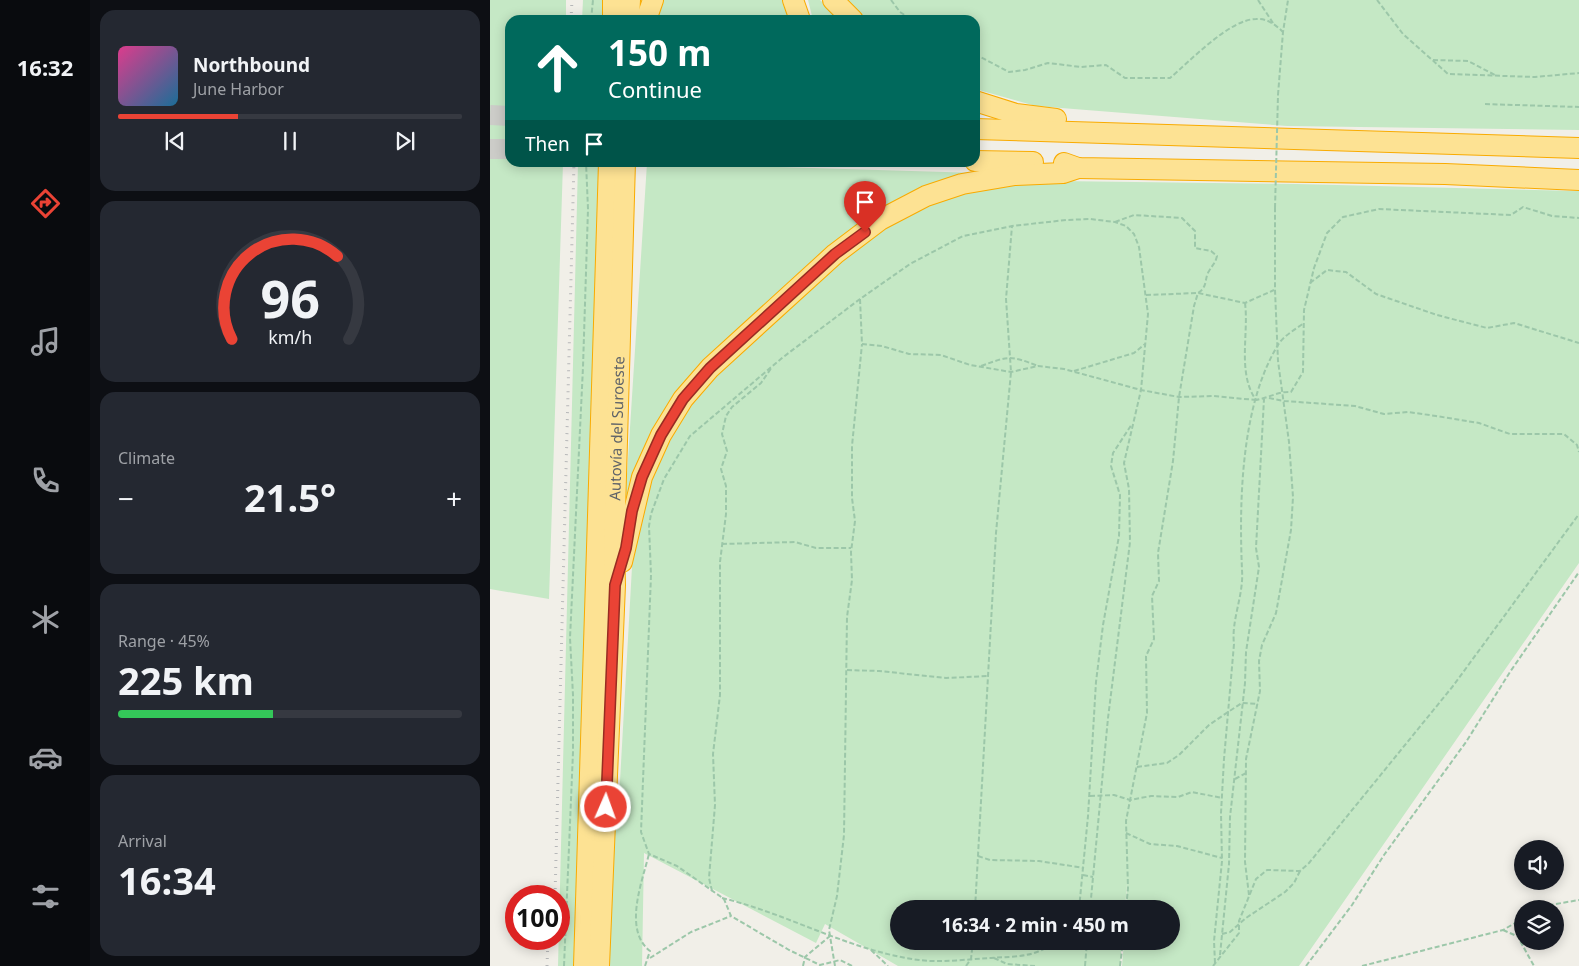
<!DOCTYPE html>
<meta charset="utf-8">
<style>
:root{--surface:#171b24;--page:#242831;--text:#f1f3f6;--muted:#9ea1a6;--line:#363941;--accent:#ea4335}
body{margin:0;font-family:"Noto Sans",sans-serif;background:var(--page);color:var(--text);height:100vh;display:flex;flex-direction:column;font-size:19px;white-space:nowrap}
*{box-sizing:border-box;margin:0}
p{font-size:16px;color:var(--muted)}
.icon{flex:none;width:28px;height:28px;fill:none;stroke:currentColor;stroke-width:2;stroke-linecap:round;stroke-linejoin:round}
.map{position:relative;flex:1;overflow:hidden}
.drawer{display:flex;flex-direction:column;gap:10px;padding:10px;background:#0d0f14;width:400px}
.drawer>*{flex:none}
.banner{position:absolute;left:15px;top:15px;width:475px;height:152px;border-radius:15px;box-shadow:0 2px 12px #0003;background:#00695c;color:#fff;overflow:hidden}
.tools{position:absolute;left:1024px;top:840px;display:grid;gap:10px}
.tools a{display:grid;place-items:center;width:50px;height:50px;border-radius:50%;background:var(--surface);box-shadow:0 2px 12px #0003;font-size:25px}
.speed{position:absolute;left:15px;top:885px;display:flex;gap:10px;font-size:25px;font-weight:700;text-align:center}
.speed>*{display:grid;place-content:center;width:65px;height:65px;border-radius:50%;background:var(--surface);box-shadow:0 2px 12px #0003;line-height:1}
.speed .limit{border:8px solid #d22;background:#fff;color:#111}
.pin{position:absolute;display:grid;place-items:center;width:42px;height:42px;color:#fff;margin:-51px -21px;border-radius:50% 50% 50% 0;rotate:-45deg;box-shadow:0 0 5px #0007}
.pin .icon{rotate:45deg}
.me{position:absolute;width:55px;margin:-28px;rotate:2deg;stroke-linejoin:round;filter:drop-shadow(0 0 4px #0008)}
.turn{display:flex;align-items:center;gap:18px;height:105px;padding:0 20px;font-size:22px}
.turn .icon{width:65px;height:65px;stroke-width:2.5}
.turn b{display:block;font-size:35px;line-height:42px}
.then{display:flex;align-items:center;height:48px;padding:0 20px;background:#0003;gap:10px;font-size:19px}
.big{font-size:38px;font-weight:700;line-height:1.1}
.drawer .card{flex:1;display:flex;flex-direction:column;justify-content:center;gap:8px;min-width:0;padding:0 18px;border-radius:15px;background:var(--page)}
.drawer .dial{align-items:center;gap:0}
.dial svg{height:130px;overflow:visible;fill:none;stroke:var(--line);stroke-width:7;stroke-linecap:round;text-anchor:middle}
.dial text{fill:var(--text);stroke:none}
.song{display:flex;align-items:center;gap:15px}
.cover{width:60px;height:60px;border-radius:8px;background:linear-gradient(135deg,hsl(330 70% 55%),hsl(200 70% 35%))}
.played{height:5px;border-radius:2px;background:linear-gradient(90deg,var(--accent) 35%,var(--line) 35%)}
.keys{display:flex;justify-content:space-around;direction:ltr}
.heat{display:flex;justify-content:space-between;align-items:center;font-size:28px;direction:ltr}
.charge{height:8px;border-radius:4px;background:linear-gradient(90deg,#34c759 45%,var(--line) 0)}
.trip{position:absolute;left:400px;top:900px;width:290px;height:50px;border-radius:25px;background:var(--surface);box-shadow:0 2px 12px #0003;font-weight:700;line-height:50px;text-align:center}
main{display:flex;flex:1;min-height:0}
.tab-bar{display:flex;flex-direction:column;width:90px;justify-content:space-around;align-items:center;background:#090b0e;color:var(--muted)}
.tab-bar .icon{width:35px;height:35px}
.tab-bar .on{color:var(--accent)}
.tab-bar b{font-size:22px;color:var(--text)}
.map>svg:first-child{display:block}
</style>
<main>
<nav class="tab-bar">
<b>16:32</b>
<svg class="icon on" aria-label="directions" viewBox="0 0 24 24"><path d="M12 3l9 9-9 9-9-9zM9 14v-3h6M13 9l2 2-2 2"/></svg>
<svg class="icon" aria-label="music" viewBox="0 0 24 24"><path d="M9 18V5l10-2v13"/><circle cx="6" cy="18" r="3"/><circle cx="16" cy="16" r="3"/></svg>
<svg class="icon" aria-label="phone" viewBox="0 0 24 24"><path d="M5 4h4l2 5-3 2q2 4 5 5l2-3 5 2v4C11 20 4 13 5 4z"/></svg>
<svg class="icon" aria-label="climate" viewBox="0 0 24 24"><path d="M12 3v18M4 7l16 10M4 17L20 7"/></svg>
<svg class="icon" aria-label="car" viewBox="0 0 24 24"><path d="M5 17H2v-5l4-1 3-4h7l3 4 3 1v5h-3M9 17h6M6 11h13"/><circle cx="7" cy="17" r="2"/><circle cx="17" cy="17" r="2"/></svg>
<svg class="icon" aria-label="filters" viewBox="0 0 24 24"><path d="M4 7h16M4 17h16"/><circle cx="9" cy="7" r="2"/><circle cx="15" cy="17" r="2"/></svg>
</nav>
<section class="drawer">
<div class="card">
<div class="song"><i class="cover"></i><div><b>Northbound</b><p>June Harbor</p></div></div>
<div class="played"></div>
<div class="keys"><svg class="icon" aria-label="previous" viewBox="0 0 24 24"><path d="M18 5L8 12l10 7zM5 5v14"/></svg><svg class="icon" aria-label="pause" viewBox="0 0 24 24"><path d="M8 5v14M16 5v14"/></svg><svg class="icon" aria-label="next" viewBox="0 0 24 24"><path d="M6 5l10 7-10 7zM19 5v14"/></svg></div>
</div>
<div class="card dial"><svg viewBox="0 0 100 80">
<path d="M14 69A42 42 0 1 1 86 69"/>
<path d="M14 69A42 42 0 0 1 79 18" stroke="#ea4335"/>
<text x="50" y="56" font-size="32" font-weight="700">96</text>
<text x="50" y="72" font-size="11">km/h</text>
</svg></div>
<div class="card"><p>Climate</p>
<div class="heat"><a>−</a><b class="big">21.5°</b><a>+</a></div>
</div>
<div class="card"><p>Range · 45%</p><b class="big">225 km</b><div class="charge"></div></div>
<div class="card"><p>Arrival</p><b class="big">16:34</b></div>
</section>
<div class="map">
<svg width="1089" height="966" viewBox="0 0 1089 966">
<rect width="100%" height="100%" fill="#f1efe8"/>
<!-- green -->
<g fill="#c5e8c5">
<polygon points="0,0 76,0 76,20 20,20 20,162 73,163 59,599 0,589"/>
<polygon points="93,0 115,0 114,20 92,20"/>
<polygon points="169,0 295,0 301,20 165,20"/>
<polygon points="318,0 330,0 351,20 323,20"/>
<polygon points="357,0 1089,0 1089,130 797,126 546,106 485,89 485,20 378,20"/>
<polygon points="88,163 110,163 85,966 68,966"/>
<polygon points="157,163 488,173 393,209 355,234 271,308 192,387 133,537"/>
<polygon points="567,181 807,184 1089,191 1089,563 809,966 632,966 634,941 681,941 681,909 636,909 637,883 635,909 409,909 409,941 632,941 630,966 408,966 335,924 326,943 154,853 152,966 118,966 122,846 128,817 143,549 147,517 179,435 221,378 375,240 438,203 500,186"/>
</g>
<g fill="none" stroke-linecap="round" stroke-linejoin="round">
<!-- motorway-tunnel -->
<g stroke="#ccccc8" stroke-width="20" stroke-dasharray="20 10" stroke-linecap="butt">
<polyline points="0,115 20,116"/>
<polyline points="0,149 20,149"/>
</g>
<defs>
<g id="motorway">
<polyline points="303,0 310,20"/>
<polyline points="343,0 363,20"/>
<polyline points="123,20 123,0"/>
<polyline points="139,20 140,0"/>
<polyline points="156,20 163,0"/>
<polyline points="485,101 526,114 566,119"/>
<polyline points="485,129 1089,148"/>
<polyline points="485,161 543,162"/>
<polyline points="574,163 588,168 955,174 1089,180"/>
<polyline points="132,562 152,477 171,435 193,399 220,368 345,254 390,220 436,196 472,184 525,175 573,173 588,168"/>
<polyline points="94,966 119,162"/>
<path id="s1" d="M109,966l16,-381 -1,-39 11,-384"/>
</g>
</defs>
<!-- motorway casing -->
<use href="#motorway" stroke="#f9ab00" stroke-width="22"/>
<!-- path -->
<g stroke="#9cc7a9" stroke-width="2" stroke-dasharray="5 2.5" stroke-linecap="butt">
<polyline points="401,0 410,12 422,20"/>
<polyline points="768,0 783,23"/>
<polyline points="887,0 913,34 958,74 1045,77 1089,73"/>
<polyline points="101,20 103,0"/>
<path d="M485,54l34,18 16,-2 23,-7 33,4 25,-2 19,13h45c20,-17 60,-59 86,-59 11,-1 20,6 27,13"/>
<polyline points="943,60 978,61 1005,75"/>
<polyline points="788,95 793,32 798,0"/>
<polyline points="995,104 1089,107"/>
<path d="M625,222l19,-7 48,3 13,13v17l16,3 6,5c-2,8 -4,8 -8,15 -5,8 -1,16 -11,22l-4,13 -15,91 -6,64 -15,92 1,28 -7,15 2,43 -8,17 1,57 -21,108 2,67 -2,21"/>
<polyline points="820,283 837,270 856,272 886,294 947,315 997,328 1024,323 1089,343"/>
<polyline points="656,295 708,293 755,303 784,290"/>
<polyline points="370,299 372,344 392,346 419,354 451,355 480,365 521,372 548,366 574,369 651,390 689,397 723,396 766,400"/>
<path d="M755,303c4,31 -8,70 11,97 12,-2 23,-9 35,-8l12,-20 1,-62 10,-42 13,-35 16,-16 36,-8 132,6 12,-8 29,9 27,2"/>
<path d="M491,366c28,-10 29,-11 57,0"/>
<polyline points="584,371 644,353 655,344"/>
<polyline points="779,398 794,401 865,406 894,414 918,412 946,416 989,423 1020,434 1074,434 1087,445 1089,452"/>
<polyline points="232,544 305,542 326,548 361,548"/>
<polyline points="357,670 389,671 456,678 498,676"/>
<polyline points="647,767 677,763 689,755 719,725 738,712 752,703 768,704"/>
<polyline points="745,779 756,773"/>
<polyline points="600,796 624,795 640,800 661,796 688,797 702,792 732,798"/>
<polyline points="636,833 660,844 687,846 732,858"/>
<polyline points="488,856 500,860 549,861 594,868"/>
<polyline points="593,875 603,877"/>
<polyline points="222,891 219,878 225,805 223,754 230,695 230,562 236,514 236,486 231,469 237,451 232,434 236,416 242,407 271,383 282,367"/>
<polyline points="759,895 755,862 756,759 770,691 769,661 772,645 786,613 801,530 803,497 799,442 788,361 785,290 785,208"/>
<path d="M232,898c67,16 128,53 197,62 23,3 49,-1 72,-2 27,-2 43,0 65,-17"/>
<polyline points="485,909 506,533 521,372 516,299 522,226"/>
<polyline points="589,909 598,816 606,682 613,625 629,536 630,495 621,466 623,453 642,424"/>
<polyline points="1052,909 1060,905 1089,900"/>
<polyline points="1032,927 1029,939 1044,966"/>
<polyline points="1013,930 1029,937"/>
<polyline points="732,934 740,932 756,918 795,892 804,883 810,871"/>
<polyline points="381,950 398,966"/>
<polyline points="730,955 739,864 740,817 755,683 756,652 769,567 766,548 774,399"/>
<polyline points="160,958 201,932 241,916"/>
<polyline points="504,958 517,964 545,966"/>
<path d="M725,963l-1,-22 8,-80 -1,-48 3,-54 10,-115c-3,-24 10,-49 8,-74 -3,-69 -1,-165 36,-225 5,-9 18,-16 26,-22"/>
<polyline points="74,966 83,752 83,695 80,638 93,367 98,209 96,162"/>
<path d="M155,966l5,-15c-27,-21 -8,-69 -1,-97"/>
<polyline points="313,966 315,957 340,936"/>
<polyline points="345,966 339,930 347,896 354,835 357,617 362,580 361,552 365,521 362,498 362,446 372,344"/>
<polyline points="362,966 350,960 330,965 299,950 241,916 234,899 187,866 159,854 151,832 161,575 159,526 161,514 174,479 200,436 292,358 370,299 420,264 473,236 522,226 576,220 600,219 625,222 636,226 644,234 649,247 658,314 651,390 634,463 639,489 640,542 618,718 600,909"/>
<polyline points="476,966 481,959 483,941"/>
<polyline points="595,966 597,941"/>
<polyline points="630,966 633,941"/>
<polyline points="723,966 749,933 749,921 766,879 777,870 810,871 819,863 963,686 1089,514"/>
<polyline points="816,966 862,905 894,855 976,742 1020,672 1089,572"/>
<polyline points="872,966 1013,930 1032,919"/>
</g>
<!-- motorway -->
<use href="#motorway" stroke="#fde293" stroke-width="20"/>
<!-- rail -->
<g stroke="#b6b7b8" stroke-width="3" stroke-dasharray="1 6" stroke-linecap="butt">
<polyline points="81,20 82,0"/>
<polyline points="65,896 84,162"/>
<polyline points="57,966 58,939"/>
</g>
<!-- path-bridge -->
<polyline stroke="#9cc7a9" stroke-width="2" stroke-dasharray="5 2.5" stroke-linecap="butt" points="785,208 788,95"/>
</g>
<g fill="none" stroke-linecap="round" stroke-linejoin="round">
<defs>
<polyline id="route" points="116,807 125,585 136,548 142,511 152,477 171,435 193,399 220,368 345,254 375,232"/>
</defs>
<!-- route casing -->
<use href="#route" stroke="#982c22" stroke-width="12"/>
<!-- route -->
<use href="#route" stroke="#ea4335" stroke-width="9"/>
</g>
<g text-anchor="middle" stroke-width="5" stroke-linejoin="round" paint-order="stroke">
<!-- street labels -->
<g font-size="15" fill="#5f6368" stroke="#fff">
<text dy="5" stroke="none"><textPath href="#s1" startOffset="538">Autovía del Suroeste</textPath></text>
</g>
</g>
</svg>
<div class="tools">
<a><svg class="icon" aria-label="sound" viewBox="0 0 24 24"><path d="M4 9h4l5-4v14l-5-4H4zM17 9q2 3 0 6"/></svg></a>
<a><svg class="icon" aria-label="layers" viewBox="0 0 24 24"><path d="M12 4l9 5-9 5-9-5zM3 14l9 5 9-5"/></svg></a>
</div>
<div class="speed"><div class="limit">100</div></div>
<div class="pin" style="left:375px;top:232px;background:#d93025"><svg class="icon" aria-label="arrive" viewBox="0 0 24 24"><path d="M6 21V4h12l-3 4 3 4H6"/></svg></div>
<svg class="me" style="left:116px;top:807px" viewBox="-20 -20 40 40"><circle r="17" fill="#ea4335" stroke="#fff" stroke-width="3"/><path d="M0-11L8 9 0 5-8 9z" fill="#fff"/></svg>
<div class="trip">16:34 · 2 min · 450 m</div>
<div class="banner">
<div class="turn"><svg class="icon" aria-label="ahead" viewBox="0 0 24 24"><path d="M12 20V5M6 11l6-6 6 6"/></svg><div><b>150 m</b>Continue</div></div>
<div class="then">Then<svg class="icon" aria-label="arrive" viewBox="0 0 24 24"><path d="M6 21V4h12l-3 4 3 4H6"/></svg></div>
</div>
</div>
</main>
